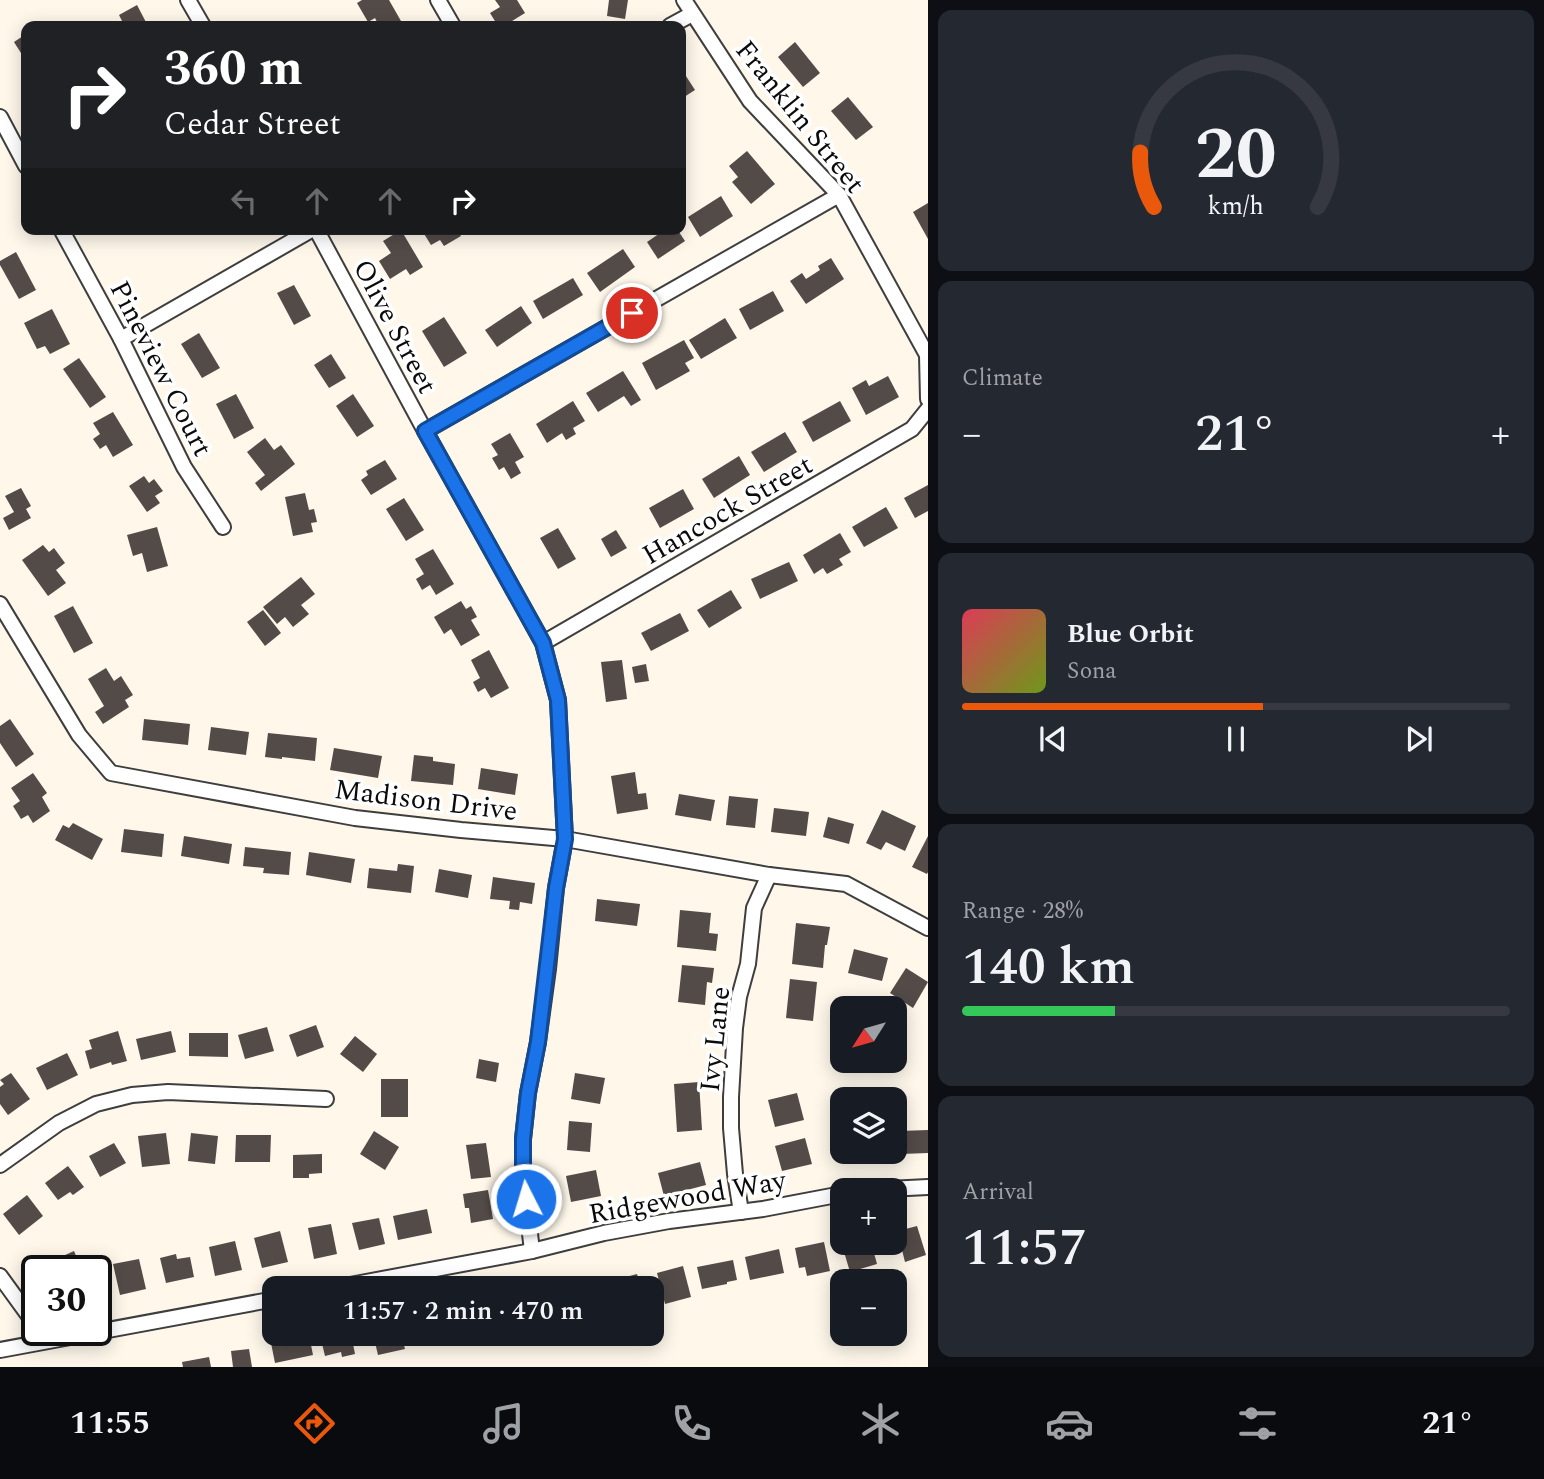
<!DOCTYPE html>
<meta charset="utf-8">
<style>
:root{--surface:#171b24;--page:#242831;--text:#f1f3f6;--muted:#9ea1a6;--line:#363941;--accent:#ea580c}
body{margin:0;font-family:Spectral,serif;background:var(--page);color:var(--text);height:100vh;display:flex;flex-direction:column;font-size:26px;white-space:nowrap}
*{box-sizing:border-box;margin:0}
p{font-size:23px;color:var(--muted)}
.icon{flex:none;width:38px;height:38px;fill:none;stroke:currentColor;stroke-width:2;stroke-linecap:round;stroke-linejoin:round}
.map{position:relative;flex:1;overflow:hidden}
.sheet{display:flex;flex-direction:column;gap:10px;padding:10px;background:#0d0f14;width:616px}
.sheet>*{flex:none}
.guide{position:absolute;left:21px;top:21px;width:665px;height:214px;border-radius:14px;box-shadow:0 4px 18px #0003;background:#202124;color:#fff;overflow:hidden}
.needle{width:46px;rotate:233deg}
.tools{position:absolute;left:830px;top:996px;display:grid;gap:14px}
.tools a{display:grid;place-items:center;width:77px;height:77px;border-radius:14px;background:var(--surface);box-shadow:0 4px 18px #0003;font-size:35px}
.speed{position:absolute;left:21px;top:1255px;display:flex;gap:14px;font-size:35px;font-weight:700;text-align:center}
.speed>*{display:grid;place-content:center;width:91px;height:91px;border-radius:50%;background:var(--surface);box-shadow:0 4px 18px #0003;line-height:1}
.speed .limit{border:4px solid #111;border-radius:10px;background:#fff;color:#111}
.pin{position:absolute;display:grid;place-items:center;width:60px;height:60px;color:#fff;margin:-30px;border:4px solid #fff;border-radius:50%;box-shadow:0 2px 7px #0007}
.me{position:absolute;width:77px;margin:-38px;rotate:355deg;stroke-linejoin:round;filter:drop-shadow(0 0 5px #0008)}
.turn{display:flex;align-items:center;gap:24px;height:147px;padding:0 28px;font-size:32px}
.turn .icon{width:91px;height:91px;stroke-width:2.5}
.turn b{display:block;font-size:49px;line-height:60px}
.lanes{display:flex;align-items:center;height:66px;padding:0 28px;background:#0003;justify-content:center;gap:35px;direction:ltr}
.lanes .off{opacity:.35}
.big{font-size:52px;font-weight:600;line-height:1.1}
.sheet .widget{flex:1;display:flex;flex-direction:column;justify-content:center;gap:10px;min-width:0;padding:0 24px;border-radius:14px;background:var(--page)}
.sheet .dial{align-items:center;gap:0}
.dial svg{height:182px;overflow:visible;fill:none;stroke:var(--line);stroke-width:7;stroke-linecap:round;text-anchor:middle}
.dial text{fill:var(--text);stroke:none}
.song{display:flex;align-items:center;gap:21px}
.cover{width:84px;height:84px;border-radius:10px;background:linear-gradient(135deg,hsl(350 70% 55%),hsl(80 70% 35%))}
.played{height:7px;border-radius:4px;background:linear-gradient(90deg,var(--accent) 55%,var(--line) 55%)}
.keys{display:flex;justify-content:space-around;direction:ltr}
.heat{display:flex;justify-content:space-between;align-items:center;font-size:38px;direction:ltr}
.charge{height:10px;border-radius:5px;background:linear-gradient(90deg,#34c759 28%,var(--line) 0)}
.trip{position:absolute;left:262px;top:1276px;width:402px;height:70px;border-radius:14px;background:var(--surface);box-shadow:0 4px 18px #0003;font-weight:600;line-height:70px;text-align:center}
.tab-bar{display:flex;height:112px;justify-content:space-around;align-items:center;background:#090b0e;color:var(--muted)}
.tab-bar .icon{width:49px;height:49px}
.tab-bar .selected{color:var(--accent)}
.tab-bar b{font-size:32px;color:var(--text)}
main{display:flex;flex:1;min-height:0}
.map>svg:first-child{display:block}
</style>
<main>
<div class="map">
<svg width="928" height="1367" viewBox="0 0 928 1367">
<rect width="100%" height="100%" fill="#fef7ea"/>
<!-- building -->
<g fill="#534b48">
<polygon points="362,0 389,0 401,21 391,26 379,26 375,18 368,22 357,3"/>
<polygon points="495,0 517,0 525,13 504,26 498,26 490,13 500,7"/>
<polygon points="609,0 628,0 625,19 607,16"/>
<polygon points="137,5 148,26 118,26 123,23 119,15"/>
<polygon points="26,34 26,61 14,42"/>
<polygon points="795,42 820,73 803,87 778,57"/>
<polygon points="684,73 695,90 681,99 681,75"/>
<polygon points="848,97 873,127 856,140 831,111"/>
<polygon points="747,151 775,184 751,204 732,182 738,177 729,166"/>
<polygon points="721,196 733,216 700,237 688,217"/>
<polygon points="928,203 928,239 913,212"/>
<polygon points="421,229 457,229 461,236 444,246 440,240 431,245"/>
<polygon points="666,229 677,229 685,241 658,259 647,242"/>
<polygon points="401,230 423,267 410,275 406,269 390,279 379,261 391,253 383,241"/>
<polygon points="623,249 635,267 600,292 587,273"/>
<polygon points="16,252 36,290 19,299 0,265 0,261"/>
<polygon points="831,258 844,279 806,304 790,281 802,273 806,279 820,270 818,266"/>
<polygon points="573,278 583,295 543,319 533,301"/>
<polygon points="294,285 311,316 294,325 277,293"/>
<polygon points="773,291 784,311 750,330 739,309"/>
<polygon points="521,306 532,323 497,347 485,330"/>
<polygon points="52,309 70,344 50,354 45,346 37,349 24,323"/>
<polygon points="444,317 467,353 444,367 422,331"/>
<polygon points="725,318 737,338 701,359 689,340"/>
<polygon points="199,333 220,368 202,378 181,344"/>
<polygon points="684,340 694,358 685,363 690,371 656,390 642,363"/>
<polygon points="331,354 346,378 329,388 314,365"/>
<polygon points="79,358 106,397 90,408 63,369"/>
<polygon points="623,371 641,400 631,406 624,396 598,412 586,393"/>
<polygon points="888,376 899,397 866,415 852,388 866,380 869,386"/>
<polygon points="236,394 254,428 234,439 216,404"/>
<polygon points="353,394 374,426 357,437 336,406"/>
<polygon points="573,401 585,421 573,428 576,434 566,440 562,433 547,443 536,424"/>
<polygon points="840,401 851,421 813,442 802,422"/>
<polygon points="113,412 133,445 113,457 106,445 100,449 93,439 100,434 93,423"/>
<polygon points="785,432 797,452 764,472 751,452"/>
<polygon points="510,433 524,457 515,462 521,473 511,479 504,467 499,470 492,458 498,455 491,444"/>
<polygon points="265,438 274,450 281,445 295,464 261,491 255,483 265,475 247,452"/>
<polygon points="739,456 750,475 714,498 702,479"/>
<polygon points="385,460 397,479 371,495 361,480 368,475 366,471"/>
<polygon points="144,476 149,483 154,479 163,491 155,496 160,503 147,512 129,486"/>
<polygon points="928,485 928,511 915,518 904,498"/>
<polygon points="21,488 31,506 26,509 31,518 9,530 3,518 14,512 5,496"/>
<polygon points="683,489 694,509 660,528 649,508"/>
<polygon points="305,493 309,510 314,509 317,522 311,523 313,532 293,536 285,497"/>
<polygon points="404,498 424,530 406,541 386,509"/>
<polygon points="886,507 898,528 864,547 852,527"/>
<polygon points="157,527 168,566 147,572 142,553 133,556 127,535"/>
<polygon points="558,528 576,559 558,569 540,538"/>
<polygon points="616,530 627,548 611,557 601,539"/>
<polygon points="840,533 851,552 839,559 843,565 827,574 823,568 814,574 803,555"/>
<polygon points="43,545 49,552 54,548 65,563 56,570 66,583 48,596 22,560"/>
<polygon points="433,549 454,584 436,595 430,585 422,590 416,579 424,574 415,559"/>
<polygon points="789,562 798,581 760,599 751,579"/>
<polygon points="301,577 315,594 301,605 309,614 293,627 285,617 277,624 263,607"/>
<polygon points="731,590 742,608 709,628 697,610"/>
<polygon points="461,601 466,609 471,606 477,617 471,620 480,635 461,646 451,629 444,634 434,617"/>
<polygon points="73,606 93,643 74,653 54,616"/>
<polygon points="263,610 281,633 265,646 247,622"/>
<polygon points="680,613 689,631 651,651 641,633"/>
<polygon points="489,650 509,688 491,698 485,688 478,692 473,682 480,678 471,660"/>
<polygon points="622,660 627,699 606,702 601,662"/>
<polygon points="646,664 649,681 635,683 632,667"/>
<polygon points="106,668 114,681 121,676 133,695 125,700 129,707 103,724 95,712 104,706 88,679"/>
<polygon points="10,719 34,754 16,767 0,743 0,726"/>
<polygon points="144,719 190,724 188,745 142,740"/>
<polygon points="211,727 249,732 246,755 208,750"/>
<polygon points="268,733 317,738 315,761 282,757 282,759 265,757"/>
<polygon points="334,748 382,756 378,778 330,770"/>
<polygon points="414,755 433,757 433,761 455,764 453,785 411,781"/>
<polygon points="481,768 518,774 515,795 478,789"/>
<polygon points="635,772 638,794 646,793 648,809 617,814 611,776"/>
<polygon points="33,773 47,793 42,797 50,811 33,823 28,815 21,819 13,806 20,801 11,788"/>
<polygon points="679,794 715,800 711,821 675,815"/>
<polygon points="729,796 758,799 755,828 726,825"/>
<polygon points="774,808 809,812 806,836 771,832"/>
<polygon points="882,810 916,826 905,851 886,842 881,850 866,843"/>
<polygon points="828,817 854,824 849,844 823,837"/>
<polygon points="73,823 103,839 92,860 55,840 63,825 69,828"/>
<polygon points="124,829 164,834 162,857 121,852"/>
<polygon points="184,836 232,844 229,864 181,856"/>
<polygon points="928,836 928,872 927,874 912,867"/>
<polygon points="245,847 291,852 289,875 263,873 264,868 243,866"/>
<polygon points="309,852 355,859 351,883 306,875"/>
<polygon points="398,864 414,866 411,893 367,888 369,868 397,871"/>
<polygon points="439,869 472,875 468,898 435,892"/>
<polygon points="493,877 535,883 532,904 520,902 519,910 509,909 510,901 490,899"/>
<polygon points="597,899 640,904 637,926 595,921"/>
<polygon points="680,910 711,913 709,933 718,934 716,951 677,947"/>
<polygon points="796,923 830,927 827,945 825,945 823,968 792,964"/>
<polygon points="854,949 888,958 882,981 848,973"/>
<polygon points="682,965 714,968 712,983 707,982 705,1005 678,1002"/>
<polygon points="906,968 928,982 913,1008 890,993"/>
<polygon points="790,979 817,982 813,1021 786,1018"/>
<polygon points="316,1025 324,1047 297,1057 289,1035"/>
<polygon points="267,1027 274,1051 245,1059 238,1035"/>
<polygon points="118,1031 127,1061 112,1065 111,1062 90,1069 85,1051 92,1049 89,1040"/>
<polygon points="171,1031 176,1052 141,1060 136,1039"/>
<polygon points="189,1033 228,1033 228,1057 189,1056"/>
<polygon points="355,1036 377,1054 363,1072 340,1054"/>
<polygon points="67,1053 78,1075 47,1090 36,1068"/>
<polygon points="479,1059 499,1063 496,1082 476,1078"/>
<polygon points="11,1073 30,1099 8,1115 0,1104 0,1087 4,1084 0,1080"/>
<polygon points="575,1073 605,1078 600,1104 571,1099"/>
<rect x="381" y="1079" width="27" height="38"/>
<polygon points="699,1082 702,1130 677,1132 674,1084"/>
<polygon points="797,1093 804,1120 775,1127 768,1100"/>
<polygon points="569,1121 592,1123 590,1152 567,1150"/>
<polygon points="928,1130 928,1153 901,1154 900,1131"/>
<polygon points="374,1131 399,1147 385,1170 360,1154"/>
<polygon points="166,1133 170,1164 142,1167 138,1136"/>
<polygon points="191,1133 218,1136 215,1164 188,1161"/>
<polygon points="236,1135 271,1135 270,1162 235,1162"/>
<polygon points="805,1138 812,1164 782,1171 775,1146"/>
<polygon points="842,1138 842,1152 881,1152 842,1162 836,1139"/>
<polygon points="114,1143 126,1163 100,1177 89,1156"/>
<polygon points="486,1143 491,1177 471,1179 466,1145"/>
<polygon points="322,1154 322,1173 309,1174 309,1178 293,1178 293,1155"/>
<polygon points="700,1162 706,1185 664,1196 658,1173"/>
<polygon points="68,1166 84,1187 73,1195 70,1192 58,1200 45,1183"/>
<polygon points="596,1170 601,1196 571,1202 566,1176"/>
<polygon points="488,1190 493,1219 471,1223 469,1208 465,1208 463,1194"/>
<polygon points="27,1195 43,1216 19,1235 3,1214"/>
<polygon points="427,1209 432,1233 398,1240 393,1216"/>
<polygon points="379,1218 385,1244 359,1250 352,1223"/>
<polygon points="331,1224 337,1254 314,1259 308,1228"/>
<polygon points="917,1226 926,1255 905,1262 901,1246 895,1248 893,1242 894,1242 894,1232"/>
<polygon points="280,1231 288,1262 262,1268 254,1238"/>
<polygon points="235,1241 242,1270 215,1276 209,1247"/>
<polygon points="824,1242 830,1271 807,1276 805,1267 799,1268 795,1248"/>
<polygon points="851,1242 871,1242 877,1264 850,1272 842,1245"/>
<polygon points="779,1249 784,1273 750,1280 745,1257"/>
<polygon points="74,1251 82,1270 56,1270 52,1261"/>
<polygon points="176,1254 177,1259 190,1257 194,1277 166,1283 160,1258"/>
<polygon points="139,1259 146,1289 120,1295 113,1264"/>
<polygon points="733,1260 737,1280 727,1282 727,1284 702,1289 697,1267"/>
<polygon points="683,1266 691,1297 665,1304 657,1273"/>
<polygon points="637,1274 641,1288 604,1288 603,1283"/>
<polygon points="329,1334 351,1334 355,1354 342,1357 341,1352 325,1356 320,1335"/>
<polygon points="373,1334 401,1334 405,1349 378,1355"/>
<polygon points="309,1335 313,1355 275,1363 271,1343"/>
<polygon points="249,1349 252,1367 233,1367 231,1351"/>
<polygon points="209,1357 211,1367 183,1367 182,1362"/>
</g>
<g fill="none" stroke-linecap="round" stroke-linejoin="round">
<defs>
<g id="minor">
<polyline points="188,0 203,26"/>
<polyline points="438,0 453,26"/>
<polyline points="684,0 750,101 839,195 927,355 928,399"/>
<polyline points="670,26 692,14"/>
<polyline points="0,117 26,166"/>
<polyline points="61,229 121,339 184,467 223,527"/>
<polyline points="316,229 425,431 543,643 558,700 565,839 556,888 548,969 538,1042 528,1093 523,1139 523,1173 532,1251"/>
<polyline points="121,339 313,229"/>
<polyline points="425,431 839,195"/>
<polyline points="0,604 79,735 111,773 355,818 461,830 565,839 769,875 846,884 928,928"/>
<polyline points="543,643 912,429 928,409"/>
<polyline points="0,1165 59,1123 96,1104 132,1095 168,1092 326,1099"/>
<polyline points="868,1190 928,1187"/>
<polyline points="741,1212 735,1174 731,1128 731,1097 735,1028 739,997 748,964 754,908 769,875"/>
<polyline points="0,1276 37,1327"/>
<polyline points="334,1288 532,1251 604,1233 669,1221 763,1209 842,1194"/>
<polyline points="0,1350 275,1299"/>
</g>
</defs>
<!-- minor casing -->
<use href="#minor" stroke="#3e3e3e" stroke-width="18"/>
<!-- minor -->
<use href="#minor" stroke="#fff" stroke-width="14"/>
</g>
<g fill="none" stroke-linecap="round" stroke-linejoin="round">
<defs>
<polyline id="route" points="526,1199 523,1173 523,1139 528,1093 538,1042 556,888 565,839 558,700 543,643 425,431 632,313"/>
</defs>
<!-- route casing -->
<use href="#route" stroke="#114b97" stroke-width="18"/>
<!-- route -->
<use href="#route" stroke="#1a73e8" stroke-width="12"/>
</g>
<g text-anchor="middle" stroke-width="7" stroke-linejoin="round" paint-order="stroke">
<!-- street labels -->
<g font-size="28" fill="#0b0b0b" stroke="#fff">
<text transform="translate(801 116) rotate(51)" y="10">Franklin Street</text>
<text transform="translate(396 326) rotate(62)" y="10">Olive Street</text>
<text transform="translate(162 368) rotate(63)" y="10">Pineview Court</text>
<text transform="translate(727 509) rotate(-30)" y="10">Hancock Street</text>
<text transform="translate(426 799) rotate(7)" y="10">Madison Drive</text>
<text transform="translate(714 1039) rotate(-84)" y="10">Ivy Lane</text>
<text transform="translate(687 1196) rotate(-10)" y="10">Ridgewood Way</text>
</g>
</g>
</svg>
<div class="tools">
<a><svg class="needle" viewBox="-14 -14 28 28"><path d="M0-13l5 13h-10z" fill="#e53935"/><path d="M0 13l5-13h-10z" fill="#9ea1a6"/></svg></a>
<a><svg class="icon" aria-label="layers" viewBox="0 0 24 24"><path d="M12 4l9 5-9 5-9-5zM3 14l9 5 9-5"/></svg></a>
<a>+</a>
<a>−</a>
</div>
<div class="speed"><div class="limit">30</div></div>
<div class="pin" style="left:632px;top:313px;background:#d93025"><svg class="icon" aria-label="arrive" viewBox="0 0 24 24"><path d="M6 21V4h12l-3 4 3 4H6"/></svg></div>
<svg class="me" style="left:526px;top:1199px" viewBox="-20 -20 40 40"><circle r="17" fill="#1a73e8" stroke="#fff" stroke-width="3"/><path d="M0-11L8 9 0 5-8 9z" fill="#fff"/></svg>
<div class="trip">11:57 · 2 min · 470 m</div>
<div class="guide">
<div class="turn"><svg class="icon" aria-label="right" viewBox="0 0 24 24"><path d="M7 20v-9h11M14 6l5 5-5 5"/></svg><div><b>360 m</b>Cedar Street</div></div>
<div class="lanes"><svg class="icon off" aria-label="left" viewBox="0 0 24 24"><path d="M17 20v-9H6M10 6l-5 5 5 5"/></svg><svg class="icon off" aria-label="ahead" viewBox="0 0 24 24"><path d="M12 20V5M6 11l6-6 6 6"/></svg><svg class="icon off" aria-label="ahead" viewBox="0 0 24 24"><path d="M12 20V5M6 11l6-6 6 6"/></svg><svg class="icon" aria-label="right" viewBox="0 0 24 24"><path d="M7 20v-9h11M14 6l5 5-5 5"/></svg></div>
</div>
</div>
<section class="sheet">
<div class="widget dial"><svg viewBox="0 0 100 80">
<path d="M14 69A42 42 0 1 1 86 69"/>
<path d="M14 69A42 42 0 0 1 8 45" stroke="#ea580c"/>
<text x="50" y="56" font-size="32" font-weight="700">20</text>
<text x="50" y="72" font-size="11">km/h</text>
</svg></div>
<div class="widget"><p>Climate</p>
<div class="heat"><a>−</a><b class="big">21°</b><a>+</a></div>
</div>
<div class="widget">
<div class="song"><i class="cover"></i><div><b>Blue Orbit</b><p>Sona</p></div></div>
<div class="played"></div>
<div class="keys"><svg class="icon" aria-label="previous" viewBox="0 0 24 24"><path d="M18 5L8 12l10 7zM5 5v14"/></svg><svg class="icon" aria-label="pause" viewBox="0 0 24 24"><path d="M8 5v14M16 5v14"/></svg><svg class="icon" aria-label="next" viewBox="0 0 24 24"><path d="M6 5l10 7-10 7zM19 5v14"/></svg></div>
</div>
<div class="widget"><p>Range · 28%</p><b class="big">140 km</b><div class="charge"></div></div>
<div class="widget"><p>Arrival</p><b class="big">11:57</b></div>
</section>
</main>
<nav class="tab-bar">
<b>11:55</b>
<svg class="icon selected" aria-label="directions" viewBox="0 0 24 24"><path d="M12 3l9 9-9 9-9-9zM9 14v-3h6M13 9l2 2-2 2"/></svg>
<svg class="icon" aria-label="music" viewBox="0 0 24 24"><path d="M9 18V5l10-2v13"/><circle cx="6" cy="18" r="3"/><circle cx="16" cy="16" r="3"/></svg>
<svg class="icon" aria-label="phone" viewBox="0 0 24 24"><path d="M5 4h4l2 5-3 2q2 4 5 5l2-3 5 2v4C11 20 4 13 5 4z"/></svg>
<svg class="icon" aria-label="climate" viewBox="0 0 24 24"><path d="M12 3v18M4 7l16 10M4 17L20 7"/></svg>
<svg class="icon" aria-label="car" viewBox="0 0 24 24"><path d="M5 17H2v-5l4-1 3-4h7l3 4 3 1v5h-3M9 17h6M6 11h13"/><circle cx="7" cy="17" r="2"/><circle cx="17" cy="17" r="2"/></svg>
<svg class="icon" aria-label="filters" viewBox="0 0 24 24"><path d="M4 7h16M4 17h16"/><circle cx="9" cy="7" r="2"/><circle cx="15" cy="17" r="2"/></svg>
<b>21°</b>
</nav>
